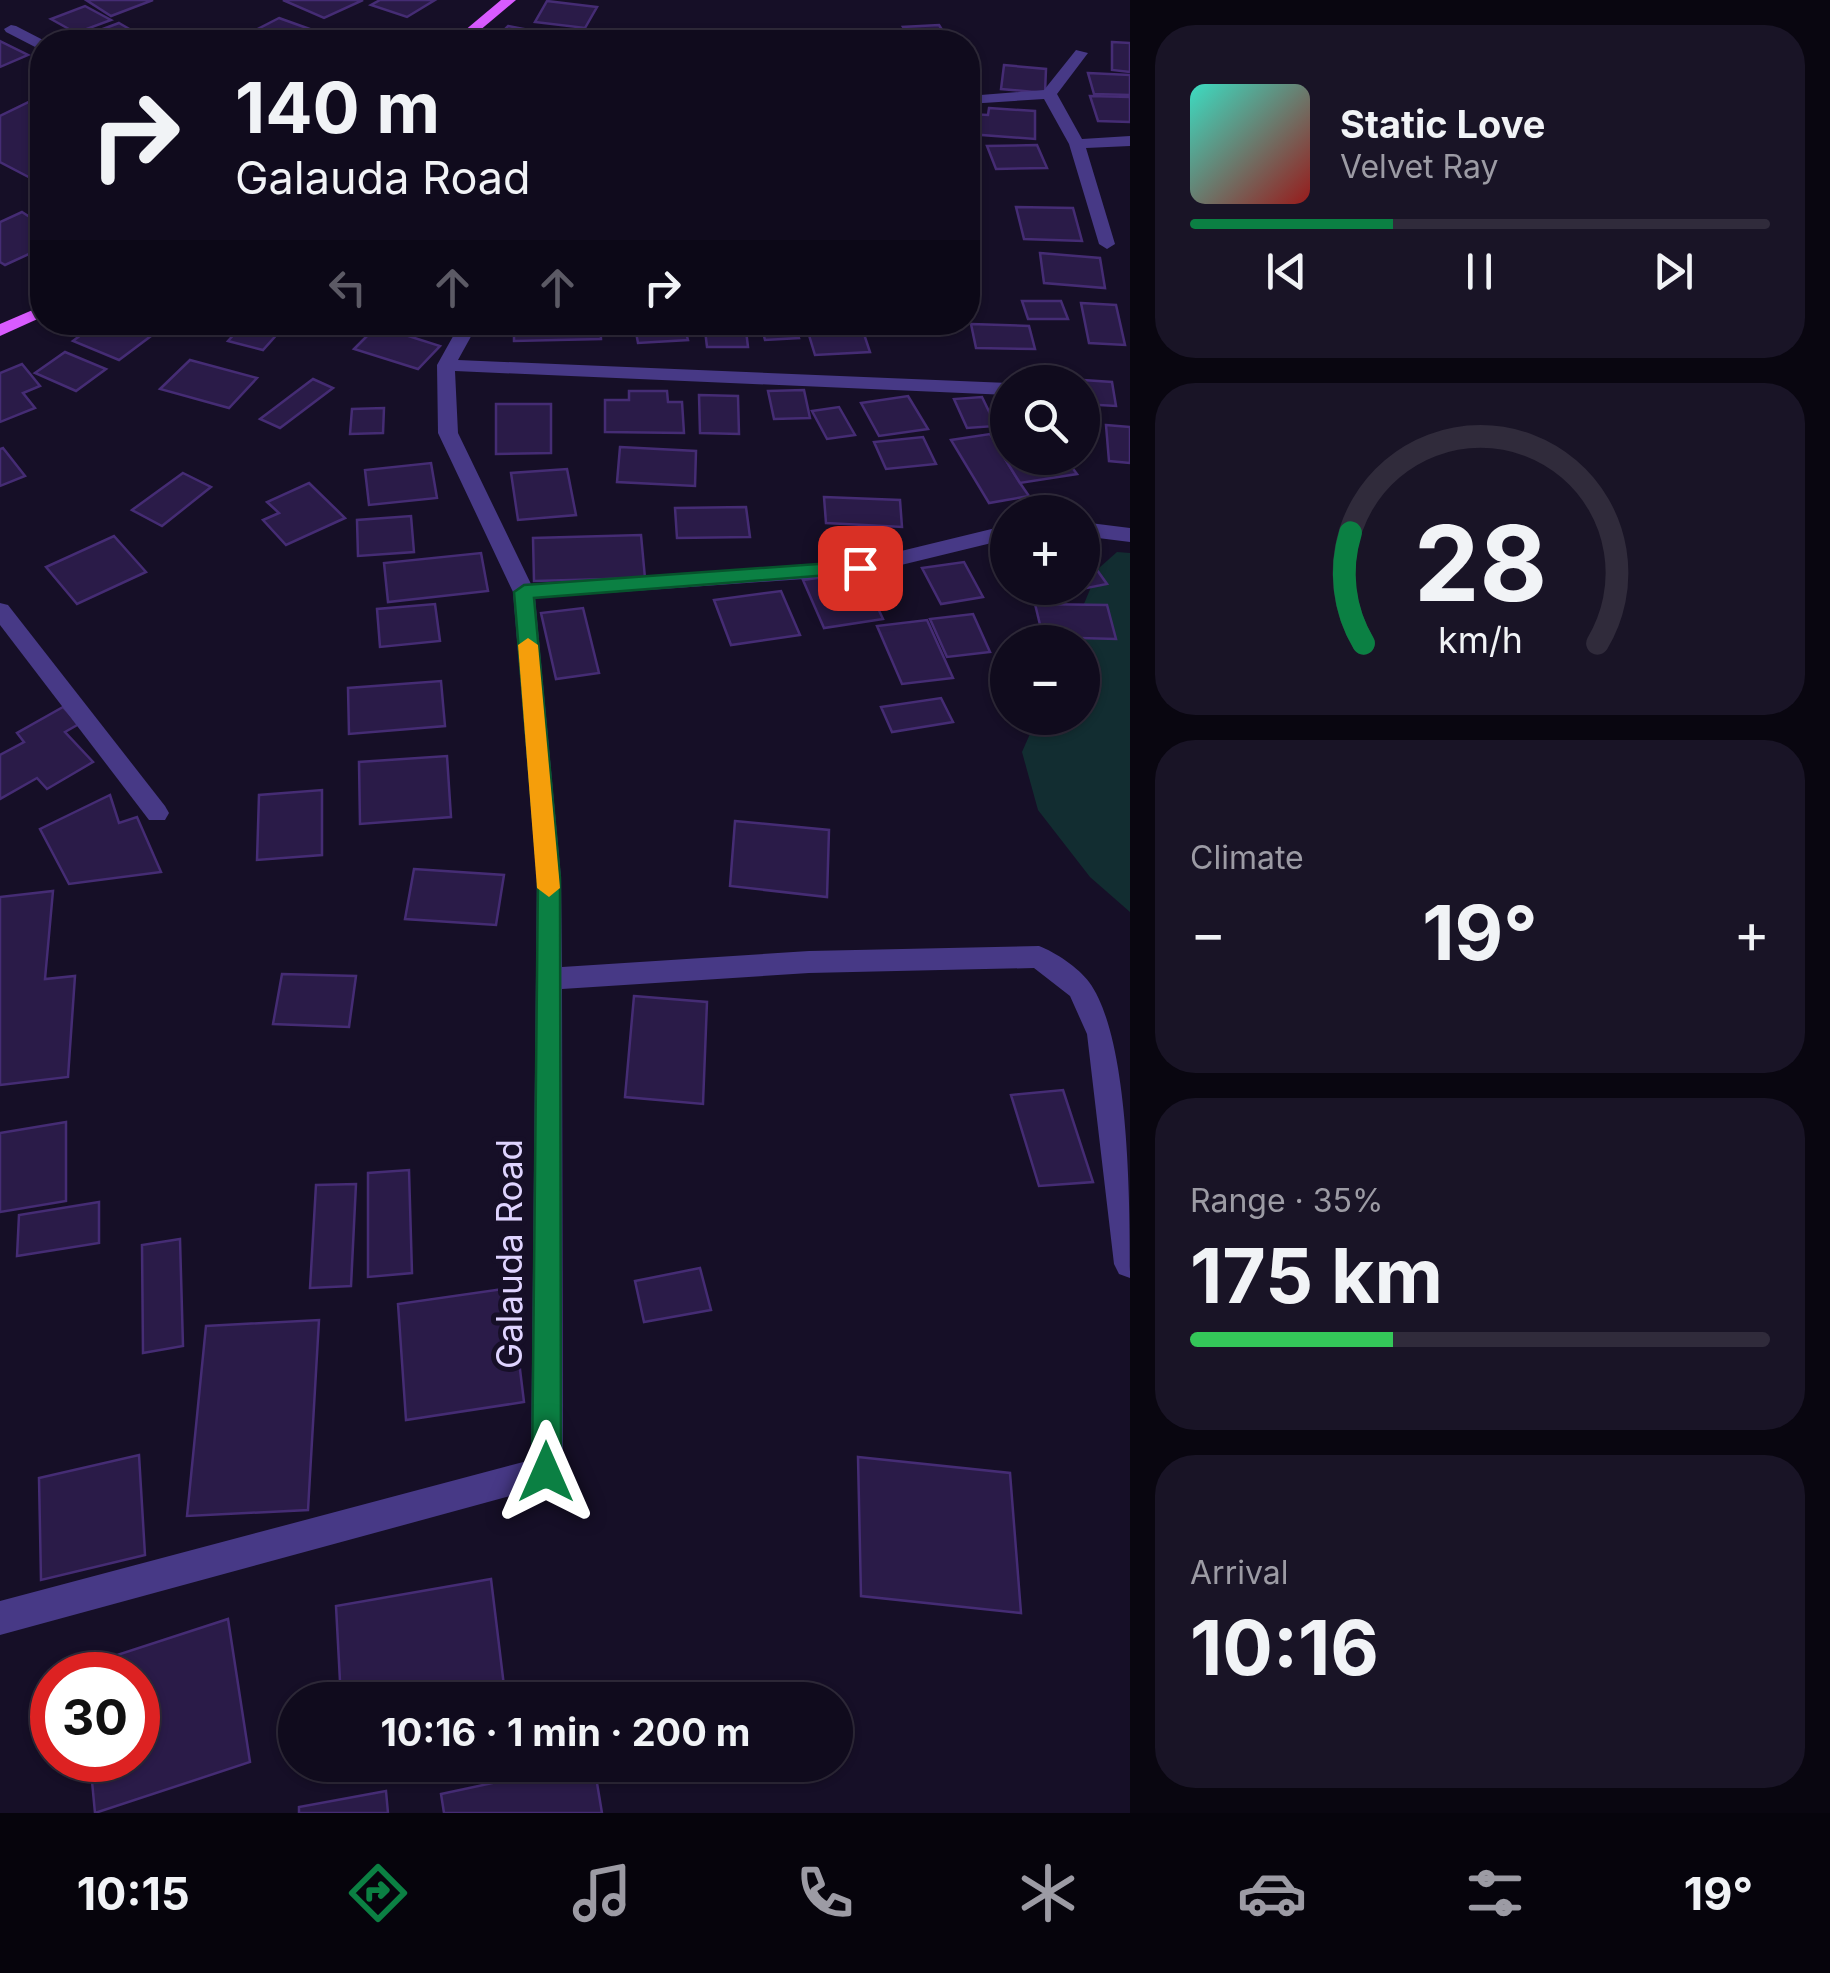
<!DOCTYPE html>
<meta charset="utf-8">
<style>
:root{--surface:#100b1d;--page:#191426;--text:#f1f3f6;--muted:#9c9ba4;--line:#302b3b;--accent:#0b8043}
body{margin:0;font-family:Inter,sans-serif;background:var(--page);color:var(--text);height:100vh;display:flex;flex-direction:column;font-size:38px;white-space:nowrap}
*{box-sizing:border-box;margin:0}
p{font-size:32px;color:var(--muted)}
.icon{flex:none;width:55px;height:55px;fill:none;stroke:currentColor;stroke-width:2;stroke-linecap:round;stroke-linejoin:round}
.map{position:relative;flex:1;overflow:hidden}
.details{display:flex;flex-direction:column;gap:25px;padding:25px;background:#090610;width:700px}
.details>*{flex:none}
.banner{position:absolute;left:30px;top:30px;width:950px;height:305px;border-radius:40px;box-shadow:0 2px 8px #0004,0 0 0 2px var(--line);background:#100b1d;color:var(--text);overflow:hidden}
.controls{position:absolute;left:990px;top:365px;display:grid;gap:20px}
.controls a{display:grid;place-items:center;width:110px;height:110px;border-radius:50%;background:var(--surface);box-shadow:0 2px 8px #0004,0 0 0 2px var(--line);font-size:50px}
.speed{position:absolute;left:30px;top:1652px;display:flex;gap:20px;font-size:50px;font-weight:700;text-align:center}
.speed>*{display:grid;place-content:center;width:130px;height:130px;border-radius:50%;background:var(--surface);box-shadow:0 2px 8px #0004,0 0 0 2px var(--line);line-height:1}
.speed .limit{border:15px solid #d22;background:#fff;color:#111}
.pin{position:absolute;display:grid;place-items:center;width:85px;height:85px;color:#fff;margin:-42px;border-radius:20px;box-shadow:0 5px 15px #0006}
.me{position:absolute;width:110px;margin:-55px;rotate:0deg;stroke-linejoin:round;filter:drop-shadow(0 0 8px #0008)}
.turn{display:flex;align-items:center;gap:35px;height:210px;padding:0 40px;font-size:45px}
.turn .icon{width:130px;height:130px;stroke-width:2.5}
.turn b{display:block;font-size:70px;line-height:85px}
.lanes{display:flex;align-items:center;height:95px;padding:0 40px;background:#0003;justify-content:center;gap:50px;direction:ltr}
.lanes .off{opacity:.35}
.big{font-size:75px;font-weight:700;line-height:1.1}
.details .widget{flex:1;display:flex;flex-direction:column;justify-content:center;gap:15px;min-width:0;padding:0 35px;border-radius:40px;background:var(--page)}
.details .dial{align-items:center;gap:0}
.dial svg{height:260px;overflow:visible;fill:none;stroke:var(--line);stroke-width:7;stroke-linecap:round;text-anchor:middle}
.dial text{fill:var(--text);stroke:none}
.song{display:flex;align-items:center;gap:30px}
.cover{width:120px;height:120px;border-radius:15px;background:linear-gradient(135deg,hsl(170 70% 55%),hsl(0 70% 35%))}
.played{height:10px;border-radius:5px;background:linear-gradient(90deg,var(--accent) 35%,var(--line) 35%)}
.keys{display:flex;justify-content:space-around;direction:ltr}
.heat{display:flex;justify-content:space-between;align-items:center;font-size:55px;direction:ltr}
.charge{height:15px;border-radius:8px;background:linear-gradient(90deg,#34c759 35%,var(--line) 0)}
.trip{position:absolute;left:278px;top:1682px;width:575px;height:100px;border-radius:50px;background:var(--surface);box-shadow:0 2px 8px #0004,0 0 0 2px var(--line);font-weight:700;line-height:100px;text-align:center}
.tab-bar{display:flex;height:160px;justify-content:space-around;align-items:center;background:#06040c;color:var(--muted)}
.tab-bar .icon{width:70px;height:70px}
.tab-bar .selected{color:var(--accent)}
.tab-bar b{font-size:45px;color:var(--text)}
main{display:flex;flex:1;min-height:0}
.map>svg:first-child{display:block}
</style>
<main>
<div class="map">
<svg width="1130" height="1813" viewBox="0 0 1130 1813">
<rect width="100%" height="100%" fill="#160f27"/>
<!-- green -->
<polygon fill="#122d31" points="1117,552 1130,553 1130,912 1090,877 1038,810 1022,752 1037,718 1082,718 1082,642 1068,642 1099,568"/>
<!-- building -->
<g fill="#2a1b48" stroke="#452c74" stroke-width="2.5">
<polygon points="86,0 153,0 111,16"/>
<polygon points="283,0 363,0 324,18"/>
<polygon points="380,0 435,0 407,17 371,5"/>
<polygon points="547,1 597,7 585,28 535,22"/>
<polygon points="85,6 111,20 76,33 51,19"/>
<polygon points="279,18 346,42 284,42 254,31"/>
<polygon points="119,23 143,37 128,42 68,42"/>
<polygon points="939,25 948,39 912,41 903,27"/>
<polygon points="508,26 550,34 542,42 492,42"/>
<polygon points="0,41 28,55 0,67"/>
<polygon points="1112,42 1130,43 1130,72 1112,70"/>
<polygon points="1004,65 1046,69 1045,93 1001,89"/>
<polygon points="1088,73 1130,75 1130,95 1094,94"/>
<polygon points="1090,96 1130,97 1130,122 1098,121"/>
<polygon points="33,100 42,104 42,184 0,162 0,116"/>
<polygon points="989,108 1035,111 1035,139 969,134 970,114 988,115"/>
<polygon points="1037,145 1047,168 996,169 987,146"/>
<polygon points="1016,207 1073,208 1082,241 1024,239"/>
<polygon points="22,212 42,225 42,248 5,265 0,262 0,222"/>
<polygon points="1040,253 1100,258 1105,288 1044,283"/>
<polygon points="1022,301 1061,301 1068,319 1028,319"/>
<polygon points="1081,303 1116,305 1125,345 1089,343"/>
<polygon points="98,322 139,322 159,330 119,360 73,341"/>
<polygon points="245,322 288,322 263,350 228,341"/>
<polygon points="514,322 600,322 601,339 514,341"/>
<polygon points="634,322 683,322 688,340 638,343"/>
<polygon points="704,322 745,322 748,347 707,347"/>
<polygon points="760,322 794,322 799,338 765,340"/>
<polygon points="805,322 860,322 870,352 815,355"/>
<polygon points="971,324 1029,326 1035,349 976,348"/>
<polygon points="377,326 440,346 418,369 354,349"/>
<polygon points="65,352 106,369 76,391 35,373"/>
<polygon points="190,360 257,378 229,408 160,389"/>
<polygon points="22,364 40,386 23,393 35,408 0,422 0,373"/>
<polygon points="313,379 333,388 280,428 260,419"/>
<polygon points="1068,379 1112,382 1116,406 1082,404 1082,382"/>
<polygon points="804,390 810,418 774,419 768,391"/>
<polygon points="629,391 667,391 668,402 682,402 684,433 605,432 605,400 629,400"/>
<polygon points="699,395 738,396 739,434 700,433"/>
<polygon points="908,396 928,429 879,436 861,403"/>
<polygon points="982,397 996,426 967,428 954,399"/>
<polygon points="496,404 551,404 551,453 496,454"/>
<polygon points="839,407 855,435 827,439 812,411"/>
<polygon points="384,408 383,433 350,434 352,409"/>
<polygon points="1106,425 1130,427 1130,463 1109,461"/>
<polygon points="990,434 1020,483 1029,496 989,503 951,440"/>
<polygon points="923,437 936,464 886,469 874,442"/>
<polygon points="1008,439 1008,458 1065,458 1077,474 1020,483 994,441"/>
<polygon points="620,447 696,451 695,486 617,482"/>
<polygon points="3,448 25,476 0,486 0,449"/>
<polygon points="431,463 437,498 369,505 365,470"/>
<polygon points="567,469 576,515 518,520 511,473"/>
<polygon points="183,473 211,487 162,526 132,510"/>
<polygon points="309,483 345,518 286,545 263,520 279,513 267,502"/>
<polygon points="824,497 900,500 902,527 826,523"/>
<polygon points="746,507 750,537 677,538 675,508"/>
<polygon points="411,516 414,552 358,556 357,520"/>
<polygon points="641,535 645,578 534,581 533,538"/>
<polygon points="114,536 146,572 77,604 46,567"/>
<polygon points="1082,549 1107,584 1052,595 1046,588 1082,588"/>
<polygon points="481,553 488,591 388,602 384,563"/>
<polygon points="964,562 983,597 941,604 922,568"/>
<polygon points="861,572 883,619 824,628 803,580"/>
<polygon points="781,591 800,635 731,645 714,600"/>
<polygon points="435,604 440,641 380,647 377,609"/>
<polygon points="1035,604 1107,605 1116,639 1043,637"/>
<polygon points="583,608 599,673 556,679 541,613"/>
<polygon points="973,614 990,652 947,657 930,619"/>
<polygon points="927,620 953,678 902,684 877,626"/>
<polygon points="441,681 445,726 349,734 348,688"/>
<polygon points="941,698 953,722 892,732 881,707"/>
<polygon points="63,707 79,724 65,732 93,762 47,789 37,778 0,799 0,755 24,742 17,733"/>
<polygon points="447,756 451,817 360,824 359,762"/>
<polygon points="322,790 322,855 257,860 259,795"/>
<polygon points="110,795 119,823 137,817 161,872 69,884 40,829"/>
<polygon points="735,821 829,830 827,897 730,886"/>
<polygon points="414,869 504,875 496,925 405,919"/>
<polygon points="53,891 45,979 75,976 68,1077 0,1085 0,897"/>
<polygon points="282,974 356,976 349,1027 273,1024"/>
<polygon points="634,996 707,1002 703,1104 625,1097"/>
<polygon points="1063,1090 1093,1182 1039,1186 1011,1095"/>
<polygon points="66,1122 66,1201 0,1212 0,1133"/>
<polygon points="409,1170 412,1273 368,1277 368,1173"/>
<polygon points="356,1184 351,1286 310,1288 316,1185"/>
<polygon points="99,1202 99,1243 17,1256 19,1215"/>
<polygon points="180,1239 183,1346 143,1353 142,1245"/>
<polygon points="700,1268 711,1310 644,1322 635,1281"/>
<polygon points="510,1288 524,1402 406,1420 398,1304"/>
<polygon points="319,1320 308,1510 187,1516 206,1326"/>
<polygon points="139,1455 145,1555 41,1580 39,1478"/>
<polygon points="858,1457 1010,1473 1021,1613 861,1596"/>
<polygon points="491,1579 504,1686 423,1700 341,1700 336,1606"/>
<polygon points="228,1619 250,1762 95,1813 90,1760 138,1760 138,1675 81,1675 80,1667"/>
<polygon points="577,1765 594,1765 602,1813 444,1813 441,1794"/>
<polygon points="386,1791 388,1813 299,1813 299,1807"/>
</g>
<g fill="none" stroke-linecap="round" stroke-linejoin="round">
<!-- street -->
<g fill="#473986" fill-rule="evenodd">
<polygon points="11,25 16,26 47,42 42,42 42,49 37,48 6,32 4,29"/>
<polygon points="1076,50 1088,53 1057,94 1082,139 1130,136 1130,146 1086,148 1115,244 1107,249 1099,244 1069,144 1044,99 968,104 968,96 1044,90"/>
<path d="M461,322h18l-21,38 550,23v12l-553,-24 3,62 73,151 329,-23 148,-36v14l-148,36 -325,23 26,280 1,89 247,-16 230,-5c16,6 40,22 50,36 41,55 41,224 41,296l-11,-4 -5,-10 -27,-230 -17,-38 -36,-28 -225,5 -247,16 1,483 -5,11 -558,152v-34l531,-141 6,-582 -24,-286 -75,-159 -1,-68z"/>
<polygon points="1082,522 1130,528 1130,542 1082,536"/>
<polygon points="0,603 8,605 165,806 169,813 165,820 149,820 0,625"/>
</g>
<!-- primary -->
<g fill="#d95bff" fill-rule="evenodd">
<polygon points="501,0 516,0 466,42 451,42"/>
<polygon points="42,306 42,317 0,336 0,324"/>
</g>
</g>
<!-- route -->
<polygon fill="#0b8043" stroke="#07532c" stroke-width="2.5" points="860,561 867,563 867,572 534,598 560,878 561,1472 557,1482 546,1487 536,1482 532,1472 538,878 514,592 524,585"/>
<!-- slow -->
<polygon fill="#f59e0b" points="528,638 538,645 560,888 549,897 537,888 518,645"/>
<g text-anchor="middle" stroke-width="10" stroke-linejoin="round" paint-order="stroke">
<!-- street labels -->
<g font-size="35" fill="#dfd4ff" stroke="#160f27">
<text transform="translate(510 1254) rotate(-90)" y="12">Galauda Road</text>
</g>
</g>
</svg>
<div class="controls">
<a><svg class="icon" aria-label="search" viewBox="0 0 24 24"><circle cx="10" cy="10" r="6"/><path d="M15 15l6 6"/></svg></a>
<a>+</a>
<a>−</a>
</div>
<div class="speed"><div class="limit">30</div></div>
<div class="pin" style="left:860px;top:568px;background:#d93025"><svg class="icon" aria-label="arrive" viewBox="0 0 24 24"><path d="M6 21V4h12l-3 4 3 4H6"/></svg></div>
<svg class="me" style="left:546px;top:1472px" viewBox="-20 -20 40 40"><path d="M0-17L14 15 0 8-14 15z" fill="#0b8043" stroke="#fff" stroke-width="4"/></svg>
<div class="trip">10:16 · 1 min · 200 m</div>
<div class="banner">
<div class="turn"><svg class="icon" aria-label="right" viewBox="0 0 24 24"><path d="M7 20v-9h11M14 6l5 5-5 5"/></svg><div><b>140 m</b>Galauda Road</div></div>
<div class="lanes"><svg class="icon off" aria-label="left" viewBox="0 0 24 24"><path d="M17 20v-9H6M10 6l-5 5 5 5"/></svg><svg class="icon off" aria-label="ahead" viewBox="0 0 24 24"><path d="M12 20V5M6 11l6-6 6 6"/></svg><svg class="icon off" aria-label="ahead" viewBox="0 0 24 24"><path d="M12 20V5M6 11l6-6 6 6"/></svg><svg class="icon" aria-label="right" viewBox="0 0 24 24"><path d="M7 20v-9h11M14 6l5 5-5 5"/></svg></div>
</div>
</div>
<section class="details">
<div class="widget">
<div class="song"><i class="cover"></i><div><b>Static Love</b><p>Velvet Ray</p></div></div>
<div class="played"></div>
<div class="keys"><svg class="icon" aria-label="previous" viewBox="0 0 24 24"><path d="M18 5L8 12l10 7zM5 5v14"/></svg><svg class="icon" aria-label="pause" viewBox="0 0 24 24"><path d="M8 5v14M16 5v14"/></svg><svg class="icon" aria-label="next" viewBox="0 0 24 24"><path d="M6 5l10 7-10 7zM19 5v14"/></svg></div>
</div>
<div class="widget dial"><svg viewBox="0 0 100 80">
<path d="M14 69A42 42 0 1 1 86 69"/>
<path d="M14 69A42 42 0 0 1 10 35" stroke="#0b8043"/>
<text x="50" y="56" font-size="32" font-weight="700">28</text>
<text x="50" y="72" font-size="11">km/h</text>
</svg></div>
<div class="widget"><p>Climate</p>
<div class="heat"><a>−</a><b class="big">19°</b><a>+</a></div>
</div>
<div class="widget"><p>Range · 35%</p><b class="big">175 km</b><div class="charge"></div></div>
<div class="widget"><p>Arrival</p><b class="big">10:16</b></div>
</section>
</main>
<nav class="tab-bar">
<b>10:15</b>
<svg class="icon selected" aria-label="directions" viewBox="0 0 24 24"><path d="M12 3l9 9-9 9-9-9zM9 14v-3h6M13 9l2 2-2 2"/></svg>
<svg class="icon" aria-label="music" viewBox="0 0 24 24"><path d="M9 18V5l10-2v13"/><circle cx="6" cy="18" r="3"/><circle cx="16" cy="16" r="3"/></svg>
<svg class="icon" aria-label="phone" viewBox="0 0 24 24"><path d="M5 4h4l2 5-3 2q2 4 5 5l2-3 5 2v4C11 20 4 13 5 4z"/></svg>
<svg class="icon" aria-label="climate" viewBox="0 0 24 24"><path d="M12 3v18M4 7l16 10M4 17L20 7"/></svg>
<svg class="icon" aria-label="car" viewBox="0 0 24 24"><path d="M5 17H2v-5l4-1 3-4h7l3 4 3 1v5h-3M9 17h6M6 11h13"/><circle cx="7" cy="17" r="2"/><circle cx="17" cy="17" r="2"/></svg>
<svg class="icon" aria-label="filters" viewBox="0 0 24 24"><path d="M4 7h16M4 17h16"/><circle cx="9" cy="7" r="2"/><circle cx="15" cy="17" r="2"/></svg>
<b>19°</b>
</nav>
